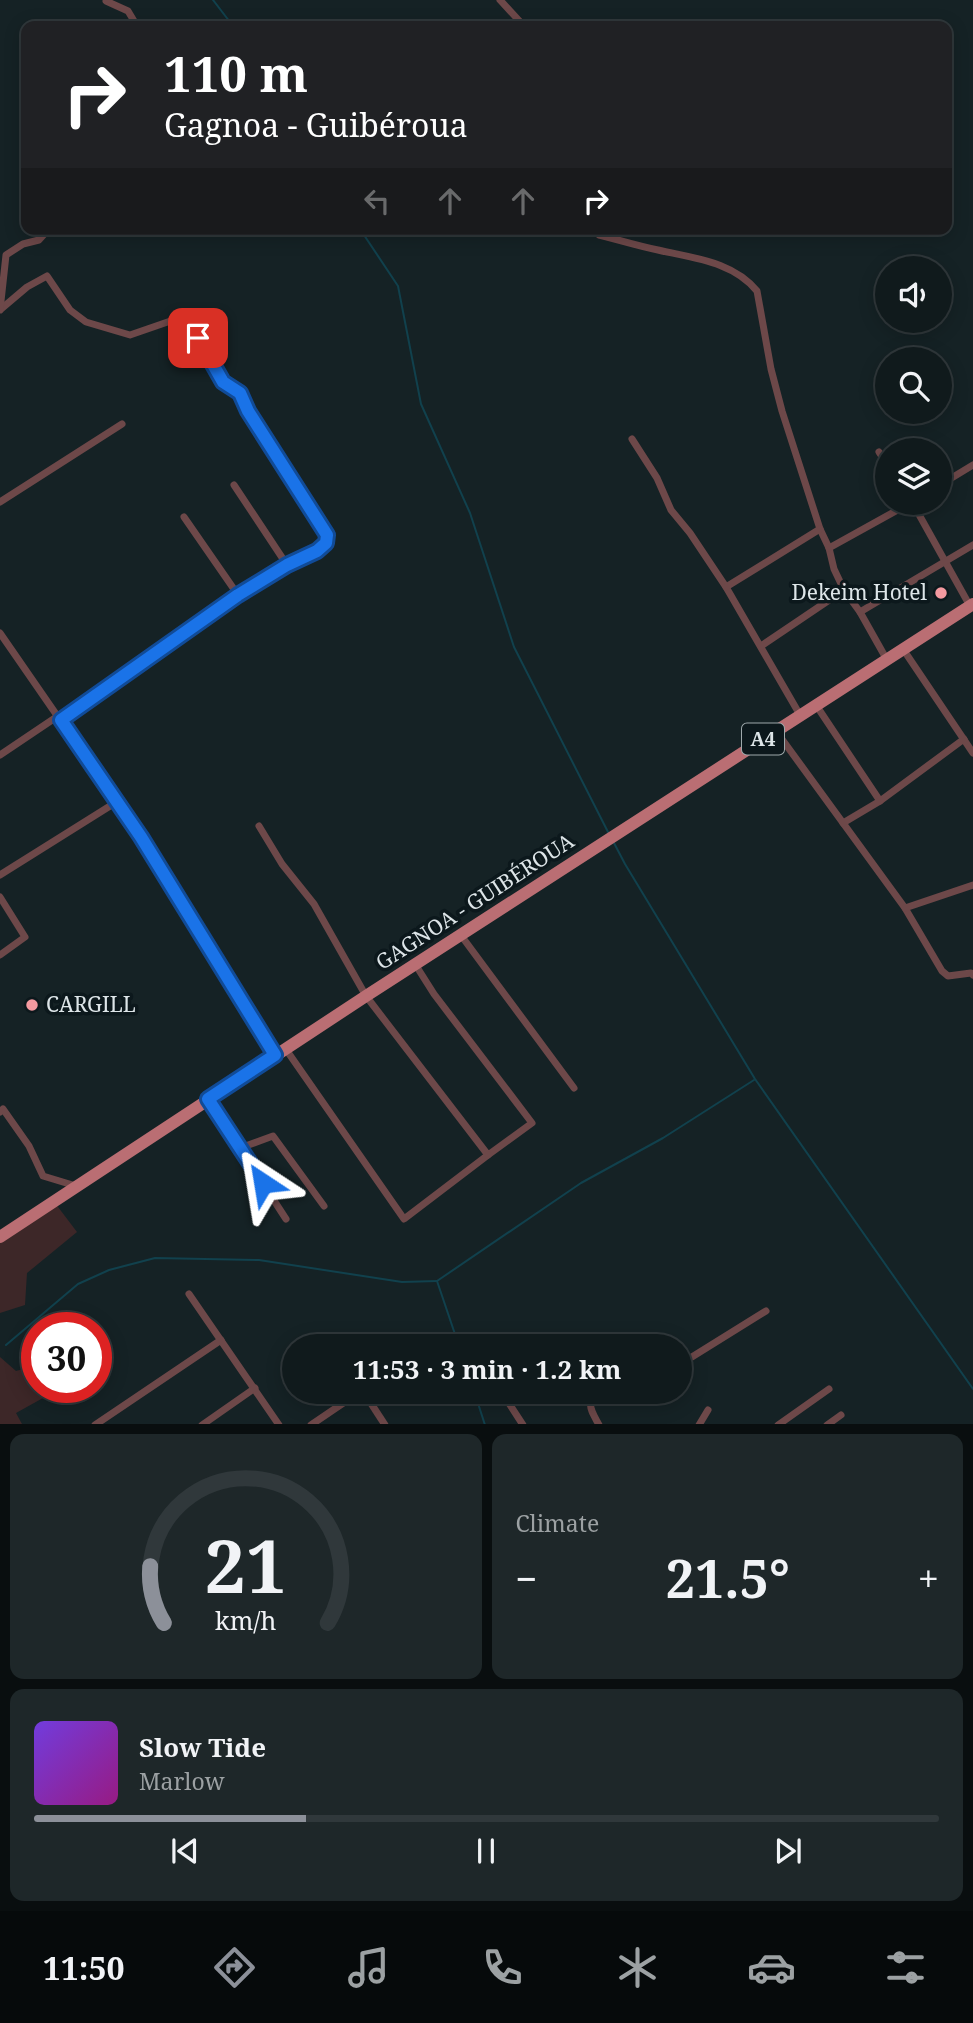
<!DOCTYPE html>
<meta charset="utf-8">
<style>
:root{--surface:#101a1c;--page:#1e2729;--text:#f1f3f6;--muted:#9ca1a3;--line:#30383b;--accent:#8c9099}
body{margin:0;font-family:"Noto Serif",serif;background:var(--page);color:var(--text);height:100vh;display:flex;flex-direction:column;font-size:26px;white-space:nowrap}
*{box-sizing:border-box;margin:0}
p{font-size:23px;color:var(--muted)}
.icon{flex:none;width:38px;height:38px;fill:none;stroke:currentColor;stroke-width:2;stroke-linecap:round;stroke-linejoin:round}
.map{position:relative;height:1424px;overflow:hidden}
.sheet{display:flex;flex-direction:column;gap:10px;padding:10px;background:#090e0f;flex:1}
.sheet>*{flex:none}
.banner{position:absolute;left:21px;top:21px;width:931px;height:214px;border-radius:14px;box-shadow:0 4px 18px #0003,0 0 0 2px var(--line);background:#202124;color:#fff;overflow:hidden}
.tools{position:absolute;left:875px;top:256px;display:grid;gap:14px}
.tools a{display:grid;place-items:center;width:77px;height:77px;border-radius:50%;background:var(--surface);box-shadow:0 4px 18px #0003,0 0 0 2px var(--line);font-size:35px}
.speed{position:absolute;left:21px;top:1312px;display:flex;gap:14px;font-size:35px;font-weight:700;text-align:center}
.speed>*{display:grid;place-content:center;width:91px;height:91px;border-radius:50%;background:var(--surface);box-shadow:0 4px 18px #0003,0 0 0 2px var(--line);line-height:1}
.speed .limit{border:10px solid #d22;background:#fff;color:#111}
.pin{position:absolute;display:grid;place-items:center;width:60px;height:60px;color:#fff;margin:-30px;border-radius:14px;box-shadow:0 4px 10px #0006}
.me{position:absolute;width:77px;margin:-38px;rotate:327deg;stroke-linejoin:round;filter:drop-shadow(0 0 5px #0008)}
.turn{display:flex;align-items:center;gap:24px;height:147px;padding:0 28px;font-size:32px}
.turn .icon{width:91px;height:91px;stroke-width:2.5}
.turn b{display:block;font-size:49px;line-height:60px}
.lanes{display:flex;align-items:center;height:66px;padding:0 28px;background:#0003;justify-content:center;gap:35px;direction:ltr}
.lanes .off{opacity:.35}
.big{font-size:52px;font-weight:700;line-height:1.1}
.sheet .card{flex:1;display:flex;flex-direction:column;justify-content:center;gap:10px;min-width:0;padding:0 24px;border-radius:14px;background:var(--page)}
.sheet .dial{align-items:center;gap:0}
.dial svg{height:182px;overflow:visible;fill:none;stroke:var(--line);stroke-width:7;stroke-linecap:round;text-anchor:middle}
.dial text{fill:var(--text);stroke:none}
.song{display:flex;align-items:center;gap:21px}
.cover{width:84px;height:84px;border-radius:10px;background:linear-gradient(135deg,hsl(260 70% 55%),hsl(310 70% 35%))}
.played{height:7px;border-radius:4px;background:linear-gradient(90deg,var(--accent) 30%,var(--line) 30%)}
.keys{display:flex;justify-content:space-around;direction:ltr}
.heat{display:flex;justify-content:space-between;align-items:center;font-size:38px;direction:ltr}
.sheet .tiles{flex:1;display:grid;gap:10px;grid-template-columns:1fr 1fr}
.card:last-child{grid-column:span 2}
.trip{position:absolute;left:282px;top:1334px;width:410px;height:70px;border-radius:35px;background:var(--surface);box-shadow:0 4px 18px #0003,0 0 0 2px var(--line);font-weight:700;line-height:70px;text-align:center}
.menu{display:flex;height:112px;justify-content:space-around;align-items:center;background:#060a0b;color:var(--muted)}
.menu .icon{width:49px;height:49px}
.menu .selected{color:var(--accent)}
.menu b{font-size:32px;color:var(--text)}
.map>svg:first-child{display:block}
</style>
<div class="map">
<svg width="973" height="1425" viewBox="0 0 973 1425">
<rect width="100%" height="100%" fill="#152225"/>
<!-- green -->
<g fill="#3d2728">
<polygon points="55,1203 77,1232 27,1273 25,1305 0,1313 0,1239"/>
<polygon points="0,1357 16,1371 37,1365 37,1388 61,1388 16,1413 22,1424 0,1424"/>
</g>
<g fill="none" stroke-linecap="round" stroke-linejoin="round">
<!-- stream -->
<g stroke="#11414d" stroke-width="2">
<polyline points="213,0 233,26"/>
<polyline points="360,229 398,286 421,404 470,513 514,647 608,832"/>
<polyline points="614,843 625,864 755,1079 973,1389"/>
<polyline points="6,1345 78,1284 109,1270 155,1258 259,1260 402,1282 437,1281"/>
<polyline points="459,1346 437,1281 581,1183 663,1138 754,1080"/>
<polyline points="474,1391 485,1425"/>
</g>
<!-- minor -->
<g stroke="#6d4849" stroke-width="7">
<polyline points="500,0 524,26"/>
<polyline points="106,1 128,11 137,26"/>
<path d="M594,229l5,6c20,5 39,11 59,15 34,8 75,11 99,41l14,78 11,42 38,118 9,19 5,21 10,21 16,22 27,48"/>
<polyline points="1,309 27,287 47,276 70,310 86,322 130,335 185,316 223,382 240,393 248,411 326,535 326,543 317,551 287,565 238,595 61,720"/>
<polyline points="0,310 6,255 23,244 39,240 49,229"/>
<polyline points="632,439 657,478 671,510 690,533 726,587 800,715"/>
<polyline points="879,452 887,464"/>
<polyline points="234,485 287,565"/>
<polyline points="940,485 973,465"/>
<polyline points="0,502 122,424"/>
<polyline points="912,502 970,606"/>
<polyline points="184,517 238,595"/>
<polyline points="829,548 912,502"/>
<polyline points="726,587 820,529"/>
<polyline points="860,612 973,545"/>
<polyline points="0,633 141,837 275,1055"/>
<polyline points="761,646 844,590"/>
<polyline points="903,649 973,753"/>
<polyline points="816,705 880,801"/>
<polyline points="776,731 905,908 942,971 948,976 971,973 973,975"/>
<polyline points="0,755 58,716"/>
<polyline points="843,823 880,801 964,739"/>
<polyline points="259,826 282,864 314,904 366,996 488,1155 532,1123 434,994 415,964"/>
<polyline points="0,875 118,801"/>
<polyline points="0,897 25,937 0,955"/>
<polyline points="905,908 973,885"/>
<polyline points="460,934 574,1088"/>
<polyline points="285,1048 404,1219 488,1155"/>
<polyline points="208,1099 286,1219"/>
<polyline points="0,1112 3,1109 29,1146 43,1176 76,1186"/>
<polyline points="240,1148 273,1136 324,1206"/>
<polyline points="189,1294 279,1425"/>
<polyline points="679,1365 766,1311"/>
<polyline points="363,1391 385,1425"/>
<polyline points="501,1391 523,1425"/>
<polyline points="95,1425 221,1340"/>
<polyline points="202,1425 255,1388"/>
<polyline points="311,1425 361,1391"/>
<path d="M599,1425c-9,-17 -15,-23 5,-34"/>
<polyline points="699,1425 708,1410"/>
<polyline points="778,1425 829,1389"/>
<polyline points="827,1425 841,1415"/>
</g>
<!-- primary -->
<polyline stroke="#ba6e73" stroke-width="12" points="0,1237 366,996 973,604"/>
</g>
<g fill="none" stroke-linecap="round" stroke-linejoin="round">
<defs>
<polyline id="route" points="198,338 223,382 240,393 248,411 327,535 326,543 317,551 287,565 238,595 61,720 141,837 275,1055 208,1099 263,1183"/>
</defs>
<!-- route casing -->
<use href="#route" stroke="#114b97" stroke-width="18"/>
<!-- route -->
<use href="#route" stroke="#1a73e8" stroke-width="12"/>
</g>
<!-- markers -->
<g fill="#f49aa0" stroke="#0c181c" stroke-width="2.5">
<circle cx="941" cy="593" r="7"/>
<circle cx="32" cy="1005" r="7"/>
</g>
<g text-anchor="middle" stroke-width="7" stroke-linejoin="round" paint-order="stroke">
<!-- shield labels -->
<rect fill="#0c181c" stroke="#9ea8ab" stroke-width="2" x="742" y="723.5" width="42" height="31" rx="5"/>
<g font-size="19" font-weight="bold" fill="#dde5e8">
<text x="763" y="746">A4</text>
</g>
<!-- poi labels -->
<g font-size="21" fill="#dde5e8" stroke="#0c181c" text-anchor="end">
<text x="927" y="600">Dekeim Hotel</text>
<text x="46" y="1012" text-anchor="start">CARGILL</text>
</g>
<!-- street labels -->
<g font-size="21" fill="#dde5e8" stroke="#0c181c">
<text transform="translate(475 902) rotate(-33)" y="7">GAGNOA - GUIBÉROUA</text>
</g>
</g>
</svg>
<div class="tools">
<a><svg class="icon" aria-label="sound" viewBox="0 0 24 24"><path d="M4 9h4l5-4v14l-5-4H4zM17 9q2 3 0 6"/></svg></a>
<a><svg class="icon" aria-label="search" viewBox="0 0 24 24"><circle cx="10" cy="10" r="6"/><path d="M15 15l6 6"/></svg></a>
<a><svg class="icon" aria-label="layers" viewBox="0 0 24 24"><path d="M12 4l9 5-9 5-9-5zM3 14l9 5 9-5"/></svg></a>
</div>
<div class="speed"><div class="limit">30</div></div>
<div class="pin" style="left:198px;top:338px;background:#d93025"><svg class="icon" aria-label="arrive" viewBox="0 0 24 24"><path d="M6 21V4h12l-3 4 3 4H6"/></svg></div>
<svg class="me" style="left:263px;top:1183px" viewBox="-20 -20 40 40"><path d="M0-17L14 15 0 8-14 15z" fill="#1a73e8" stroke="#fff" stroke-width="4"/></svg>
<div class="trip">11:53 · 3 min · 1.2 km</div>
<div class="banner">
<div class="turn"><svg class="icon" aria-label="right" viewBox="0 0 24 24"><path d="M7 20v-9h11M14 6l5 5-5 5"/></svg><div><b>110 m</b>Gagnoa - Guibéroua</div></div>
<div class="lanes"><svg class="icon off" aria-label="left" viewBox="0 0 24 24"><path d="M17 20v-9H6M10 6l-5 5 5 5"/></svg><svg class="icon off" aria-label="ahead" viewBox="0 0 24 24"><path d="M12 20V5M6 11l6-6 6 6"/></svg><svg class="icon off" aria-label="ahead" viewBox="0 0 24 24"><path d="M12 20V5M6 11l6-6 6 6"/></svg><svg class="icon" aria-label="right" viewBox="0 0 24 24"><path d="M7 20v-9h11M14 6l5 5-5 5"/></svg></div>
</div>
</div>
<section class="sheet">
<div class="tiles">
<div class="card dial"><svg viewBox="0 0 100 80">
<path d="M14 69A42 42 0 1 1 86 69"/>
<path d="M14 69A42 42 0 0 1 8 44" stroke="#8c9099"/>
<text x="50" y="56" font-size="32" font-weight="700">21</text>
<text x="50" y="72" font-size="11">km/h</text>
</svg></div>
<div class="card"><p>Climate</p>
<div class="heat"><a>−</a><b class="big">21.5°</b><a>+</a></div>
</div>
<div class="card">
<div class="song"><i class="cover"></i><div><b>Slow Tide</b><p>Marlow</p></div></div>
<div class="played"></div>
<div class="keys"><svg class="icon" aria-label="previous" viewBox="0 0 24 24"><path d="M18 5L8 12l10 7zM5 5v14"/></svg><svg class="icon" aria-label="pause" viewBox="0 0 24 24"><path d="M8 5v14M16 5v14"/></svg><svg class="icon" aria-label="next" viewBox="0 0 24 24"><path d="M6 5l10 7-10 7zM19 5v14"/></svg></div>
</div>
</div>
</section>
<nav class="menu">
<b>11:50</b>
<svg class="icon selected" aria-label="directions" viewBox="0 0 24 24"><path d="M12 3l9 9-9 9-9-9zM9 14v-3h6M13 9l2 2-2 2"/></svg>
<svg class="icon" aria-label="music" viewBox="0 0 24 24"><path d="M9 18V5l10-2v13"/><circle cx="6" cy="18" r="3"/><circle cx="16" cy="16" r="3"/></svg>
<svg class="icon" aria-label="phone" viewBox="0 0 24 24"><path d="M5 4h4l2 5-3 2q2 4 5 5l2-3 5 2v4C11 20 4 13 5 4z"/></svg>
<svg class="icon" aria-label="climate" viewBox="0 0 24 24"><path d="M12 3v18M4 7l16 10M4 17L20 7"/></svg>
<svg class="icon" aria-label="car" viewBox="0 0 24 24"><path d="M5 17H2v-5l4-1 3-4h7l3 4 3 1v5h-3M9 17h6M6 11h13"/><circle cx="7" cy="17" r="2"/><circle cx="17" cy="17" r="2"/></svg>
<svg class="icon" aria-label="filters" viewBox="0 0 24 24"><path d="M4 7h16M4 17h16"/><circle cx="9" cy="7" r="2"/><circle cx="15" cy="17" r="2"/></svg>
</nav>
